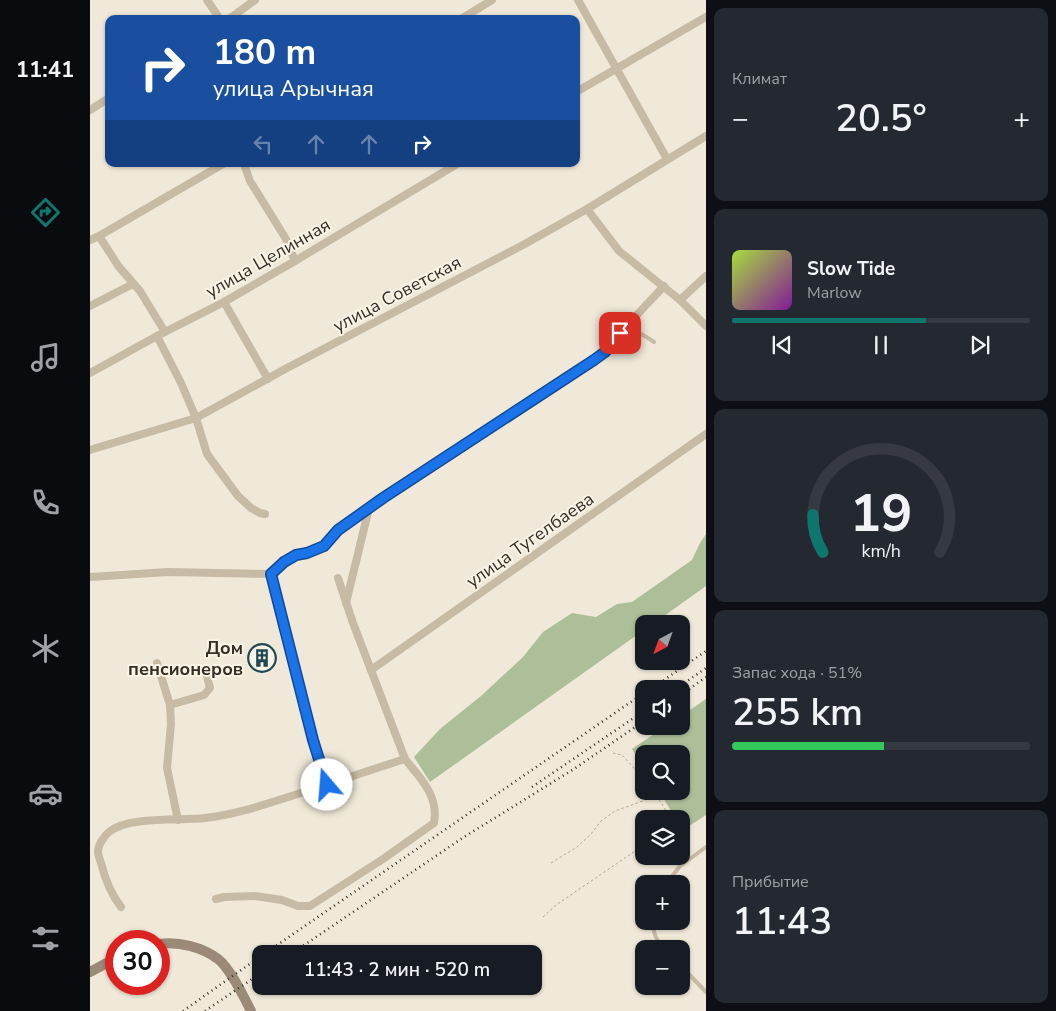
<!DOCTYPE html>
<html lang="ru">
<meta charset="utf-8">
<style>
:root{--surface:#171b24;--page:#242831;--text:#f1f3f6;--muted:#9ea1a6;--line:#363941;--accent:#0f766e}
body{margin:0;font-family:"Nunito Sans",sans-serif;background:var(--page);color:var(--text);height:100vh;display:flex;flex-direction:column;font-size:19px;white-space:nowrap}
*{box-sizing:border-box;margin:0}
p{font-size:16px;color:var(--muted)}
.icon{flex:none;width:28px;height:28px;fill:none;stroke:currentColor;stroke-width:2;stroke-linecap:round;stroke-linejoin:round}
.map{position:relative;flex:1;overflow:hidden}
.details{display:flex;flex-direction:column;gap:8px;padding:8px;background:#0d0f14;width:350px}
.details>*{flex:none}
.top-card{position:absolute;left:15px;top:15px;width:475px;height:152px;border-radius:10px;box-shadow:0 1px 4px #0004;background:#1a4fa0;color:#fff;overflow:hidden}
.needle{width:32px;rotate:221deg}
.buttons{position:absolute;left:545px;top:615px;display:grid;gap:10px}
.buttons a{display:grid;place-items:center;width:55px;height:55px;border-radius:10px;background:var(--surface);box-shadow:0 1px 4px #0004;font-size:25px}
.speed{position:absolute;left:15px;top:930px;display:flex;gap:10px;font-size:25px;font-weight:700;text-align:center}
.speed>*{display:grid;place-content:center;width:65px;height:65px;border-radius:50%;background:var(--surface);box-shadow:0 1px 4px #0004;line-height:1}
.speed .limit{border:8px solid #d22;background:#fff;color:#111}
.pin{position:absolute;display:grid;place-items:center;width:42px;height:42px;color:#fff;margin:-21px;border-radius:10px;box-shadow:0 2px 8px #0006}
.me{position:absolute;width:55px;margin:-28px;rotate:342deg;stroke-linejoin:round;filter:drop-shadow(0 0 4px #0008)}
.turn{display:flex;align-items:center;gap:18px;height:105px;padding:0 25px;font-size:22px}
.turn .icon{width:65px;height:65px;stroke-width:2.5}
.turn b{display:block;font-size:35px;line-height:42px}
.lanes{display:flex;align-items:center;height:48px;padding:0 25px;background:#0003;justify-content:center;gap:25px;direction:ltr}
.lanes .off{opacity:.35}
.big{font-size:38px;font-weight:600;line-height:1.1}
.details .tile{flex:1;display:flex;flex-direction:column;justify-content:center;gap:8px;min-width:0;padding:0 18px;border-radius:10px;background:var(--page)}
.details .dial{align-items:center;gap:0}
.dial svg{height:130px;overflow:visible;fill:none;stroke:var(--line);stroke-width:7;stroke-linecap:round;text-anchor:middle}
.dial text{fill:var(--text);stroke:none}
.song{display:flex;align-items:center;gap:15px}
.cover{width:60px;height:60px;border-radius:8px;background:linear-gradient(135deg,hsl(80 70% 55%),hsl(290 70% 35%))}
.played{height:5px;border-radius:2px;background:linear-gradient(90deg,var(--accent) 65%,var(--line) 65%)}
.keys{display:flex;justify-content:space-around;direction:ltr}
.heat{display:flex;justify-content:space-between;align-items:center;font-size:28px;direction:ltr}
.charge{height:8px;border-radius:4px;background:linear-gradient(90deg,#34c759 51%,var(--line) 0)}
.trip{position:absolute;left:162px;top:945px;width:290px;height:50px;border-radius:10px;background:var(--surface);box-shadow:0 1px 4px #0004;font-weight:600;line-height:50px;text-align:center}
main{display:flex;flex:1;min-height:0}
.menu{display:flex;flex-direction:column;width:90px;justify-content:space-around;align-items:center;background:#090b0e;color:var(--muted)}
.menu .icon{width:35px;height:35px}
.menu .current{color:var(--accent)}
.menu b{font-size:22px;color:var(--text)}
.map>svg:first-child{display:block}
</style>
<main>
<nav class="menu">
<b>11:41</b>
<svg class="icon current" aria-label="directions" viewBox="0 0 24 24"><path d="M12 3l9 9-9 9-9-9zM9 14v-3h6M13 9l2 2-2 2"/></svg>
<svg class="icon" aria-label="music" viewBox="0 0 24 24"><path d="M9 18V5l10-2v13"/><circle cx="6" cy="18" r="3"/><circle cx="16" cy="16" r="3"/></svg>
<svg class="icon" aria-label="phone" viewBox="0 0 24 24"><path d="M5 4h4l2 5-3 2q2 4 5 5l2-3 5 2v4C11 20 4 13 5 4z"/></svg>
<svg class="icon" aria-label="climate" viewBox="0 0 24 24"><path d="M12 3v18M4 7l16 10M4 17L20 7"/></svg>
<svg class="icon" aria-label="car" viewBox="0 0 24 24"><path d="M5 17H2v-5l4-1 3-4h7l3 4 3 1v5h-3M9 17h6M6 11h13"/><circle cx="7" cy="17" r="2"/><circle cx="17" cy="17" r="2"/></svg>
<svg class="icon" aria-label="filters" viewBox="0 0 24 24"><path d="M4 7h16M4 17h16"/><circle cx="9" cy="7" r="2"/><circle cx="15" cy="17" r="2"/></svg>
</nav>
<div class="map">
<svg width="616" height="1011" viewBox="0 0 616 1011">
<rect width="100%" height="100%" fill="#f0e9d9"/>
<!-- green -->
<g fill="#acbf99">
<polygon points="616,534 616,586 563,624 554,624 554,630 340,782 324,757 350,729 391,696 433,657 453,632 482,613 506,617 527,604 542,602 602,560 610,543"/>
<polygon points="616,699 616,815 593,830 591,827 591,819 586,819 569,791 591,791 591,754 554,754 554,768 542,749 576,726 591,726 591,716"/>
</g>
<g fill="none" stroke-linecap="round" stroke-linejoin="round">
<!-- path -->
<g stroke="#b4a58f" stroke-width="1" stroke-dasharray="2.5 2.5" stroke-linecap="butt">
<polyline points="523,753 532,755 554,779"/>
<polyline points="564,791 581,819"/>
<polyline points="461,863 487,847 501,834 511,821 525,811 553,801 566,793"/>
<polyline points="453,917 466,905 554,845"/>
</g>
<!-- lane -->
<g stroke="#c8bba5" stroke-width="4">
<path d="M533,333c12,-4 21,2 31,9"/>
<polyline points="576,884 590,866 616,847"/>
<path d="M563,921c0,12 3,19 11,28"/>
<polyline points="591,966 616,992"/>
</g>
<!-- street -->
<g stroke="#c8bba5" stroke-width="8">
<polyline points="117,0 130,19"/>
<polyline points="488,0 577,159"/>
<polyline points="139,19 165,0"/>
<polyline points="371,19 402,0"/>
<polyline points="486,92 616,17"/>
<polyline points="0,110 19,98"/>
<polyline points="154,164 160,181 196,239 205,261"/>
<polyline points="497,209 529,251 590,300 616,326"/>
<polyline points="9,236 29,267 50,291 75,332"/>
<polyline points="0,240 9,236 133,164"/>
<polyline points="590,300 616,276"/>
<polyline points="134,302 178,379"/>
<polyline points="0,306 43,284"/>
<polyline points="67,336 91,383 106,418 117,454 148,496 161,508 170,513 175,514"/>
<polyline points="0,373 67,336 134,302 205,261 367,164"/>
<polyline points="0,450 106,418 197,368 433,245 497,209 616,136"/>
<path d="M181,574l13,-12 12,-7 11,-2 17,-7 14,-16 45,-32 211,-138c15,-11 23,-23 35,-36 11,-13 23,-25 35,-38"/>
<polyline points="181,574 223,740 237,785"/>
<polyline points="0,577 78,572 181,574"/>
<polyline points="248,578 263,623 315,759"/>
<polyline points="256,603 279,508"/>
<polyline points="67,663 80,705 81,724 77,768 88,820"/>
<polyline points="281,670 616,434"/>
<polyline points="80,705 114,695 120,688 116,672"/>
<path d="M31,907c-10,-13 -16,-28 -20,-44 -1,-3 -3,-8 -3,-11 0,-7 6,-16 11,-20 19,-16 71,-11 96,-14 27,-3 52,-11 77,-19 42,-13 82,-27 123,-40 16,20 34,37 29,64l-51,36 -73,47h-12l-16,-6 -27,-4 -31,1 -8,2"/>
</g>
<!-- secondary -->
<g stroke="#9b8a77" stroke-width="10">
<path d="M69,944c19,-3 43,3 59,15 12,9 26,38 33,52"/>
<polyline points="0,972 26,958"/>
</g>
<!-- rail -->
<g stroke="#342d26" stroke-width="2.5" stroke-dasharray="1 4" stroke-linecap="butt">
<polyline points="561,689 616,651"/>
<polyline points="586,689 616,668"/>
<polyline points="591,695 616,677"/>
<polyline points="442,787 554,711"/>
<polyline points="174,954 554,693"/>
<polyline points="201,954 374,837 484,769 554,721"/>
<polyline points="93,1011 171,956"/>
<polyline points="115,1011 171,973"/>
</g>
</g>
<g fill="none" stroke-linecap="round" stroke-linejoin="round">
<defs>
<polyline id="route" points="237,785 223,740 181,574 194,562 206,555 217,553 234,546 248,530 293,498 504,360 515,352 530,333"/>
</defs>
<!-- route casing -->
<use href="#route" stroke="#114b97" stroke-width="12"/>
<!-- route -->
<use href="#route" stroke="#1a73e8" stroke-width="9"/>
</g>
<!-- icons -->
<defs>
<symbol id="building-ring" viewBox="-11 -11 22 22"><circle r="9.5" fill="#f8f3e5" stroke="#1d4854" stroke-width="1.5"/><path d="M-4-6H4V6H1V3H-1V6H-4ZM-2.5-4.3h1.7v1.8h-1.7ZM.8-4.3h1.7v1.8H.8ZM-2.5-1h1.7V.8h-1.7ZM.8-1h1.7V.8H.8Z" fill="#1d4854"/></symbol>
</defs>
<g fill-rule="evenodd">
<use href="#building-ring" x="156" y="642" width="32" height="32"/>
</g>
<g text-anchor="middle" stroke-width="4" stroke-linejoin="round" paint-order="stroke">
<!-- street labels -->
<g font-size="18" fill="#342d26" stroke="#f8f3e5">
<text transform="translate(178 258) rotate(-30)" y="6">улица Целинная</text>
<text transform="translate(307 294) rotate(-28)" y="6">улица Советская</text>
<text transform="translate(440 540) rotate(-35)" y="6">улица Тугелбаева</text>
</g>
<!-- poi labels -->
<g font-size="18" font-weight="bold" fill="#342d26" stroke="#f8f3e5" text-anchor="end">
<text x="153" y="654">Дом<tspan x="153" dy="21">пенсионеров</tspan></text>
</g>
</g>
</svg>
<div class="buttons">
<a><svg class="needle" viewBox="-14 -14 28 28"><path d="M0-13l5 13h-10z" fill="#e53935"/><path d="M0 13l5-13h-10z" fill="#9ea1a6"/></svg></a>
<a><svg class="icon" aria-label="sound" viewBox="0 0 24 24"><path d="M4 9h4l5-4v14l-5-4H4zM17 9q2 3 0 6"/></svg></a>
<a><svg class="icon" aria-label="search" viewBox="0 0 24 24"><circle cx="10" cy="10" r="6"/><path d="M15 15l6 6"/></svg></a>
<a><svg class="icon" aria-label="layers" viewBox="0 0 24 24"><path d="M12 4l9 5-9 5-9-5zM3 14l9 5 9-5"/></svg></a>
<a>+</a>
<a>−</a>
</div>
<div class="speed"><div class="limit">30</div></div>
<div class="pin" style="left:530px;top:333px;background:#d93025"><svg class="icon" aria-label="arrive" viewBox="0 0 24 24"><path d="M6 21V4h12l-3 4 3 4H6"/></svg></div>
<svg class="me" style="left:237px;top:785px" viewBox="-20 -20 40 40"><circle r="19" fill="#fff"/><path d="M0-13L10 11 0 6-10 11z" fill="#1a73e8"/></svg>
<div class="trip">11:43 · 2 мин · 520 m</div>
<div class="top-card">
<div class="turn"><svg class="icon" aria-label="right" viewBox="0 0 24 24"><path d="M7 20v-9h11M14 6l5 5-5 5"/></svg><div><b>180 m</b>улица Арычная</div></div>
<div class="lanes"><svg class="icon off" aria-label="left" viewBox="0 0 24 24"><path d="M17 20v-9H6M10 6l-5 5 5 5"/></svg><svg class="icon off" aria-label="ahead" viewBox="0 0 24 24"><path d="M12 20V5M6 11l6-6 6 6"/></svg><svg class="icon off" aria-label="ahead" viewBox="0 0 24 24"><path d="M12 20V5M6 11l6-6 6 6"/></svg><svg class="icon" aria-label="right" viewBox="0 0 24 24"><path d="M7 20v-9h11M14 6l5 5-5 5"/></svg></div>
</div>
</div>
<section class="details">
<div class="tile"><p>Климат</p>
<div class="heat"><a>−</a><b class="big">20.5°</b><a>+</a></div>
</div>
<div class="tile">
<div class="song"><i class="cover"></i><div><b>Slow Tide</b><p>Marlow</p></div></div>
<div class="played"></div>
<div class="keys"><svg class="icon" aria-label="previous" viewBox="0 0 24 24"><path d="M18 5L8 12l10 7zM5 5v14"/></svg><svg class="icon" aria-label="pause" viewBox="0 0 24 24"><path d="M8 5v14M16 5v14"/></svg><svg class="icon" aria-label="next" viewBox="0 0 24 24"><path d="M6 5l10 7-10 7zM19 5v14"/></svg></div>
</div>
<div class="tile dial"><svg viewBox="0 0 100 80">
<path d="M14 69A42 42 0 1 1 86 69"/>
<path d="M14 69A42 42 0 0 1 8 46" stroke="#0f766e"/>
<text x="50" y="56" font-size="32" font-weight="700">19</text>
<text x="50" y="72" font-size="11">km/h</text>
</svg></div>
<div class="tile"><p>Запас хода · 51%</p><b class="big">255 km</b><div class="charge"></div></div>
<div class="tile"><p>Прибытие</p><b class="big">11:43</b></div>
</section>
</main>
